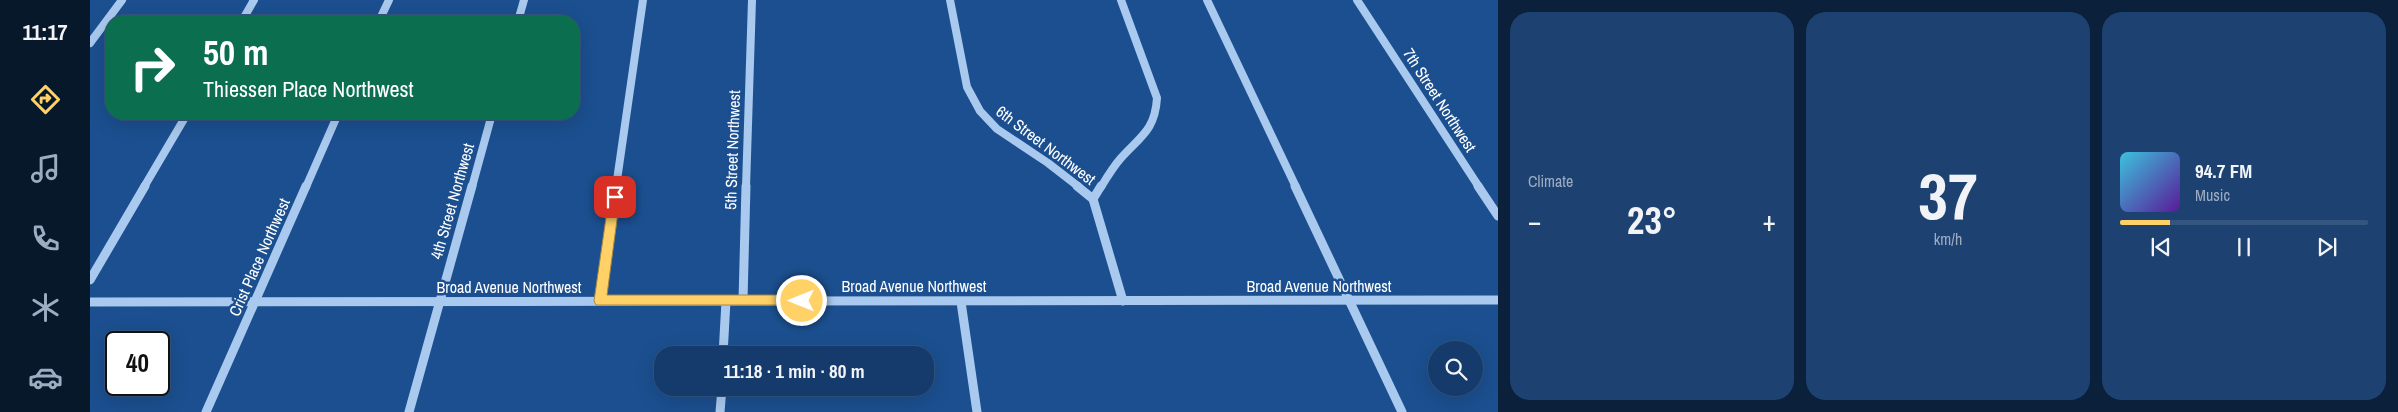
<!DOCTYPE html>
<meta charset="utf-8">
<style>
:root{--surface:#143b6b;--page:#1d4271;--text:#f1f3f6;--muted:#9dadc1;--line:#33557e;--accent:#ffd166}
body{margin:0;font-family:"Archivo Narrow",sans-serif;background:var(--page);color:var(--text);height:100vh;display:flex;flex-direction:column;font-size:19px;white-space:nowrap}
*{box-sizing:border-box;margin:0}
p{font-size:16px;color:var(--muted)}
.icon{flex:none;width:28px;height:28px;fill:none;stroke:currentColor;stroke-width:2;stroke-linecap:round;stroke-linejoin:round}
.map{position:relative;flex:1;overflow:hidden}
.drawer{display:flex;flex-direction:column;gap:12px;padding:12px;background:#0b203b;width:900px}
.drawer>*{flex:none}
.guide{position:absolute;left:15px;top:15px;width:475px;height:105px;border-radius:20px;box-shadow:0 5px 20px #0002,0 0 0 1px var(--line);background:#0b6e4f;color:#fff;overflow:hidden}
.buttons{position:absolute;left:1338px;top:341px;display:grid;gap:10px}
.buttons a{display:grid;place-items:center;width:55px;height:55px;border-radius:50%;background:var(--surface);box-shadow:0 5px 20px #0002,0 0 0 1px var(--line);font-size:25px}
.speed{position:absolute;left:15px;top:331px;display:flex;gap:10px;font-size:25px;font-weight:700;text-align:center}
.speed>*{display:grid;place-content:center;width:65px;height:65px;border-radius:50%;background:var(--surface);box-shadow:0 5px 20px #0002,0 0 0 1px var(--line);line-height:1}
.speed .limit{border:2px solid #111;border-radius:8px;background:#fff;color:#111}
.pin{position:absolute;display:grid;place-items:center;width:42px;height:42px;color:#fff;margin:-21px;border-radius:10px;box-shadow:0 2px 8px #0006}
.me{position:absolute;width:55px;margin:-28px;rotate:270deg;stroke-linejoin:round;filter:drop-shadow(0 0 4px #0008)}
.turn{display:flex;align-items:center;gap:18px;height:105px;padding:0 15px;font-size:22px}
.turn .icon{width:65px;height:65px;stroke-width:2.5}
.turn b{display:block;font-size:35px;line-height:42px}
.big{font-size:38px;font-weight:800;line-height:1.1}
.drawer .widget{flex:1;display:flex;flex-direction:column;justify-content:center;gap:8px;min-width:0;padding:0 18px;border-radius:20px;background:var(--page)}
.drawer .dial{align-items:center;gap:0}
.dial b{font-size:65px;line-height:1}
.song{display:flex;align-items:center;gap:15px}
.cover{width:60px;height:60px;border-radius:8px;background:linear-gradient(135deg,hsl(190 70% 55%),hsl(270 70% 35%))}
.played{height:5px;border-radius:2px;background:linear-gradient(90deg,var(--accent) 20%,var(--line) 20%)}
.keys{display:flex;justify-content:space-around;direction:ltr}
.heat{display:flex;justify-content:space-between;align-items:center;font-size:28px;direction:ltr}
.drawer .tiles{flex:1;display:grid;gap:12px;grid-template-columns:repeat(3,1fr)}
.trip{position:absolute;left:564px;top:346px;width:280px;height:50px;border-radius:20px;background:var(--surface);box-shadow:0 5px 20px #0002,0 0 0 1px var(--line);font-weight:800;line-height:50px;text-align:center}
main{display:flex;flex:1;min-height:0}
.tab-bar{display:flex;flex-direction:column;width:90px;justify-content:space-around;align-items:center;background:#08182b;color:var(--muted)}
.tab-bar .icon{width:35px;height:35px}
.tab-bar .current{color:var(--accent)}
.tab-bar b{font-size:22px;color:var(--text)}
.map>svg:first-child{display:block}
</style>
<main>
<nav class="tab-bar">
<b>11:17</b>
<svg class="icon current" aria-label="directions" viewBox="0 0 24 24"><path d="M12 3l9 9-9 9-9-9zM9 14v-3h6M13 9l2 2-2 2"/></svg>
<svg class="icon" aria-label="music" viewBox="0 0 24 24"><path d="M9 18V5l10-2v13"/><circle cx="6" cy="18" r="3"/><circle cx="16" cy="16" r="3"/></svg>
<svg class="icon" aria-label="phone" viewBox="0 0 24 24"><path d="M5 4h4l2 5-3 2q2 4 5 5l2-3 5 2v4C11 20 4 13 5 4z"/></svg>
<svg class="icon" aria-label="climate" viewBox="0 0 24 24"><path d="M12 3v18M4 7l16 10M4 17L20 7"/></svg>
<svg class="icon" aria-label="car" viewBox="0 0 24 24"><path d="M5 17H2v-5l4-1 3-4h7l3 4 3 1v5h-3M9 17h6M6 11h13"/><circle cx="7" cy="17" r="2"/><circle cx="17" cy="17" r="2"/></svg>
</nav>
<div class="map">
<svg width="1408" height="412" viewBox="0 0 1408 412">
<rect width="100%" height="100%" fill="#1b4f8f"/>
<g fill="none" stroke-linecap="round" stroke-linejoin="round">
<!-- minor-far1 -->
<g stroke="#a9c9ee" stroke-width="8">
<polyline points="860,0 877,87 890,111 907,129 958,163 989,187"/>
<polyline points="1117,0 1206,187"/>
<polyline points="1267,0 1389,187"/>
<polyline points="152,21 164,0"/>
<polyline points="289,21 299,0"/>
<polyline points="428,21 434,0"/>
<polyline points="0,43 32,0"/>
<polyline points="54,187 97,114"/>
<polyline points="216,187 248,114"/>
<polyline points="382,187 402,114"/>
<polyline points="526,187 553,0"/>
<polyline points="656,187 662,0"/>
<path d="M1011,187c6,-10 12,-20 20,-29 20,-22 34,-28 36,-60l-36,-98"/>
</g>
<!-- minor -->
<g stroke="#a9c9ee" stroke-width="9">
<polyline points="987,186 1003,199"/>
<polyline points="1011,186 1003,199 1033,301"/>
<polyline points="1205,186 1312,412"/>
<polyline points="1388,186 1408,216"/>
<polyline points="0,280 55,186"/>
<polyline points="653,300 656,186"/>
<polyline points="510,301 526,186"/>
<polyline points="0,302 1408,300"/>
<polyline points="871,302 887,412"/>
<polyline points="633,355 636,301"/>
<polyline points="116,412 216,186"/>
<polyline points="319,412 382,186"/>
<polyline points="630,412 632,388"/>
</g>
</g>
<!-- route -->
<polygon fill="#ffd166" stroke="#a68842" points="525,192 530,197 517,295 712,295 718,301 717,305 506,305 504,301 519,197"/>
<g text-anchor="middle" stroke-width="5" stroke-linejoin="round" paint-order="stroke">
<!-- street labels -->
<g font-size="16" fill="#fff" stroke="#1b4f8f">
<text transform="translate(1350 100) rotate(57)" y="6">7th Street Northwest</text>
<text transform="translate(956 145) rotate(37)" y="6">6th Street Northwest</text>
<text transform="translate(642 150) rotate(-88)" y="6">5th Street Northwest</text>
<text transform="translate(362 201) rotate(-74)" y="6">4th Street Northwest</text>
<text transform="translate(169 257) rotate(-66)" y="6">Crist Place Northwest</text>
<text x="824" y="292">Broad Avenue Northwest</text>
<text x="1229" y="292">Broad Avenue Northwest</text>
<text x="419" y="293">Broad Avenue Northwest</text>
</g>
</g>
</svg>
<div class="buttons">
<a><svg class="icon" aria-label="search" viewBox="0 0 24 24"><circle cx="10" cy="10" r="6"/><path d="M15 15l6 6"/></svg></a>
</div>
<div class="speed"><div class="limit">40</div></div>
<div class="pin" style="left:525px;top:197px;background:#d93025"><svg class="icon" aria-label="arrive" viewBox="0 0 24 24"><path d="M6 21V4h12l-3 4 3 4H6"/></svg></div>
<svg class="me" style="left:712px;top:301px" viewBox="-20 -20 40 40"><circle r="17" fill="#ffd166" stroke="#fff" stroke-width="3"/><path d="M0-11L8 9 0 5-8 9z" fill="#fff"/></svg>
<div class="trip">11:18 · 1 min · 80 m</div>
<div class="guide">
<div class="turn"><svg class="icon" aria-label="right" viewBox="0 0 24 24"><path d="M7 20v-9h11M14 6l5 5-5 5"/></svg><div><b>50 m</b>Thiessen Place Northwest</div></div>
</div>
</div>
<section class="drawer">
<div class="tiles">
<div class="widget"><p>Climate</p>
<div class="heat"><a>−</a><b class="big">23°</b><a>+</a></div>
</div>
<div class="widget dial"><b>37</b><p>km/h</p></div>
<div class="widget">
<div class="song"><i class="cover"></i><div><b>94.7 FM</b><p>Music</p></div></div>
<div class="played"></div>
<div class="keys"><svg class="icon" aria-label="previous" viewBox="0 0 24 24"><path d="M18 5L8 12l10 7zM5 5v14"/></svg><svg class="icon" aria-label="pause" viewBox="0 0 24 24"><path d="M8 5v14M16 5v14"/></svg><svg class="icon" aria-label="next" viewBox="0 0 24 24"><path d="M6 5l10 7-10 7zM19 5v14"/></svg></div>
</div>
</div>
</section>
</main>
